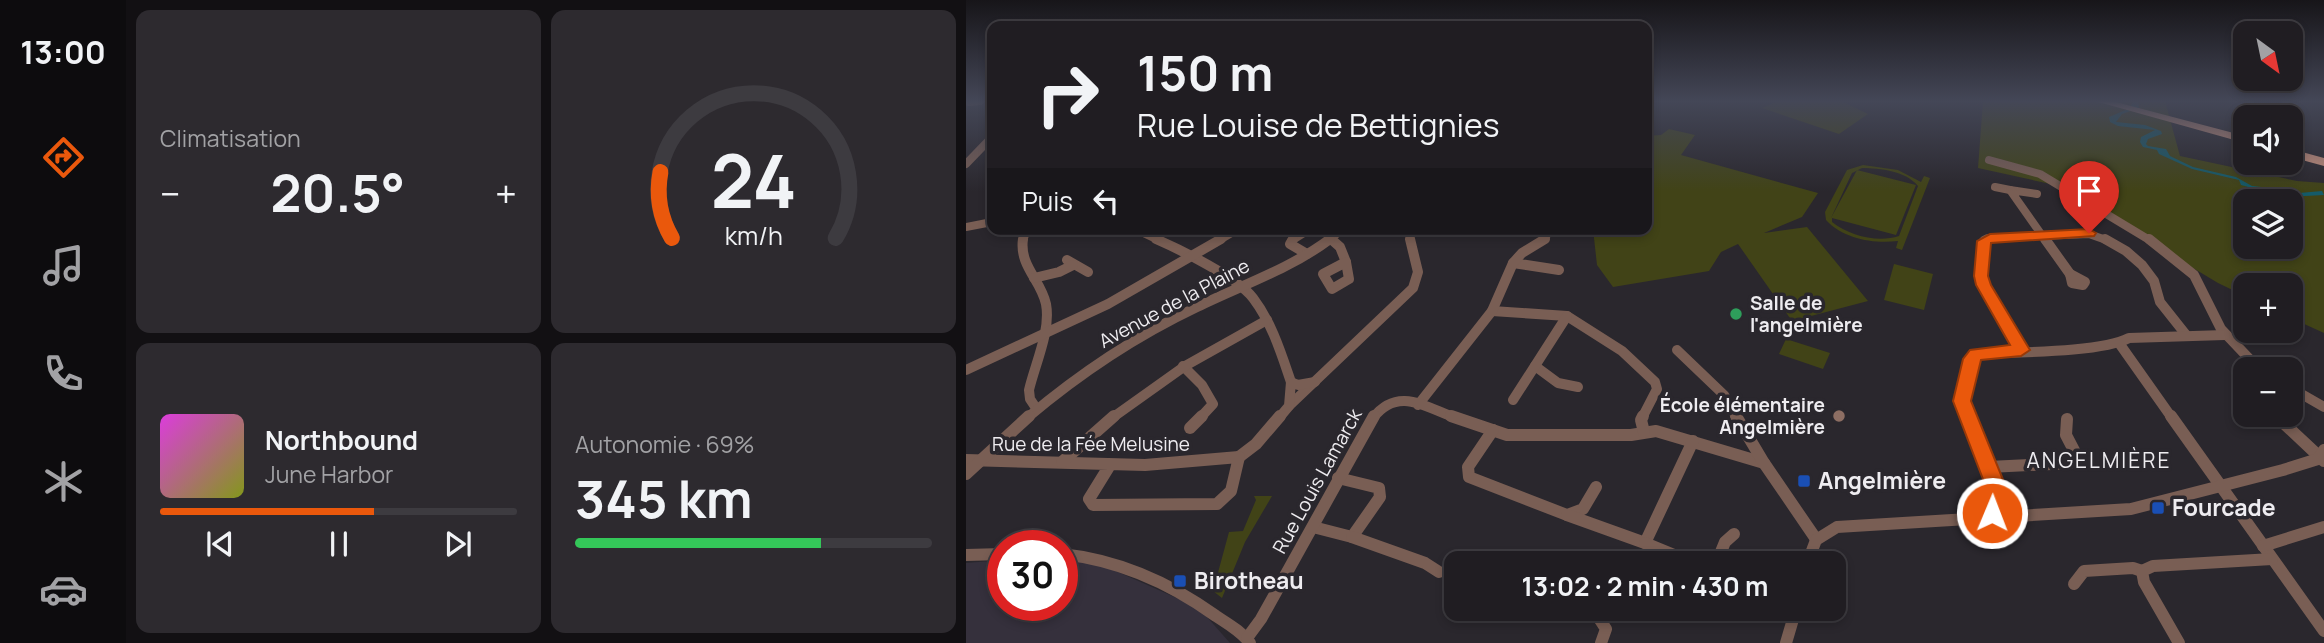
<!DOCTYPE html>
<html lang="fr">
<meta charset="utf-8">
<style>
:root{--surface:#201d22;--page:#2d2a2f;--text:#f1f3f6;--muted:#a2a2a5;--line:#3d3b40;--accent:#ea580c}
body{margin:0;font-family:Manrope,sans-serif;background:var(--page);color:var(--text);height:100vh;display:flex;flex-direction:column;font-size:26px;white-space:nowrap}
*{box-sizing:border-box;margin:0}
p{font-size:23px;color:var(--muted)}
.icon{flex:none;width:38px;height:38px;fill:none;stroke:currentColor;stroke-width:2;stroke-linecap:round;stroke-linejoin:round}
.map{position:relative;flex:1;overflow:hidden}
.sheet{display:flex;flex-direction:column;gap:10px;padding:10px;background:#121013;width:840px}
.sheet>*{flex:none}
.guide{position:absolute;left:21px;top:21px;width:665px;height:214px;border-radius:14px;box-shadow:0 4px 10px #0003,0 0 0 2px var(--line);background:#201d22;color:var(--text);overflow:hidden}
.needle{width:46px;rotate:147deg}
.controls{position:absolute;left:1267px;top:21px;display:grid;gap:14px}
.controls a{display:grid;place-items:center;width:70px;height:70px;border-radius:14px;background:var(--surface);box-shadow:0 4px 10px #0003,0 0 0 2px var(--line);font-size:35px}
.speed{position:absolute;left:21px;top:530px;display:flex;gap:14px;font-size:35px;font-weight:700;text-align:center}
.speed>*{display:grid;place-content:center;width:91px;height:91px;border-radius:50%;background:var(--surface);box-shadow:0 4px 10px #0003,0 0 0 2px var(--line);line-height:1}
.speed .limit{border:10px solid #d22;background:#fff;color:#111}
.pin{position:absolute;display:grid;place-items:center;width:60px;height:60px;color:#fff;margin:-72px -30px;border-radius:50% 50% 50% 0;rotate:-45deg;box-shadow:0 0 7px #0007}
.pin .icon{rotate:45deg}
.me{position:absolute;width:77px;margin:-38px;rotate:1deg;stroke-linejoin:round;filter:drop-shadow(0 0 5px #0008)}
.turn{display:flex;align-items:center;gap:24px;height:147px;padding:0 35px;font-size:32px}
.turn .icon{width:91px;height:91px;stroke-width:2.5}
.turn b{display:block;font-size:49px;line-height:60px}
.then{display:flex;align-items:center;height:66px;padding:0 35px;background:#0003;gap:14px;font-size:26px}
.big{font-size:52px;font-weight:700;line-height:1.1}
.sheet .tile{flex:1;display:flex;flex-direction:column;justify-content:center;gap:10px;min-width:0;padding:0 24px;border-radius:14px;background:var(--page)}
.sheet .dial{align-items:center;gap:0}
.dial svg{height:182px;overflow:visible;fill:none;stroke:var(--line);stroke-width:7;stroke-linecap:round;text-anchor:middle}
.dial text{fill:var(--text);stroke:none}
.song{display:flex;align-items:center;gap:21px}
.cover{width:84px;height:84px;border-radius:10px;background:linear-gradient(135deg,hsl(300 70% 55%),hsl(70 70% 35%))}
.played{height:7px;border-radius:4px;background:linear-gradient(90deg,var(--accent) 60%,var(--line) 60%)}
.keys{display:flex;justify-content:space-around;direction:ltr}
.heat{display:flex;justify-content:space-between;align-items:center;font-size:38px;direction:ltr}
.charge{height:10px;border-radius:5px;background:linear-gradient(90deg,#34c759 69%,var(--line) 0)}
.sheet .tiles{flex:1;display:grid;gap:10px;grid-template-columns:repeat(2,1fr)}
.trip{position:absolute;left:478px;top:551px;width:402px;height:70px;border-radius:14px;background:var(--surface);box-shadow:0 4px 10px #0003,0 0 0 2px var(--line);font-weight:700;line-height:70px;text-align:center}
main{display:flex;flex:1;min-height:0}
.menu{display:flex;flex-direction:column;width:126px;justify-content:space-around;align-items:center;background:#0d0c0e;color:var(--muted)}
.menu .icon{width:49px;height:49px}
.menu .current{color:var(--accent)}
.menu b{font-size:32px;color:var(--text)}
.map>svg:first-child{display:block}
</style>
<main>
<nav class="menu">
<b>13:00</b>
<svg class="icon current" aria-label="directions" viewBox="0 0 24 24"><path d="M12 3l9 9-9 9-9-9zM9 14v-3h6M13 9l2 2-2 2"/></svg>
<svg class="icon" aria-label="music" viewBox="0 0 24 24"><path d="M9 18V5l10-2v13"/><circle cx="6" cy="18" r="3"/><circle cx="16" cy="16" r="3"/></svg>
<svg class="icon" aria-label="phone" viewBox="0 0 24 24"><path d="M5 4h4l2 5-3 2q2 4 5 5l2-3 5 2v4C11 20 4 13 5 4z"/></svg>
<svg class="icon" aria-label="climate" viewBox="0 0 24 24"><path d="M12 3v18M4 7l16 10M4 17L20 7"/></svg>
<svg class="icon" aria-label="car" viewBox="0 0 24 24"><path d="M5 17H2v-5l4-1 3-4h7l3 4 3 1v5h-3M9 17h6M6 11h13"/><circle cx="7" cy="17" r="2"/><circle cx="17" cy="17" r="2"/></svg>
</nav>
<section class="sheet">
<div class="tiles">
<div class="tile"><p>Climatisation</p>
<div class="heat"><a>−</a><b class="big">20.5°</b><a>+</a></div>
</div>
<div class="tile dial"><svg viewBox="0 0 100 80">
<path d="M14 69A42 42 0 1 1 86 69"/>
<path d="M14 69A42 42 0 0 1 9 40" stroke="#ea580c"/>
<text x="50" y="56" font-size="32" font-weight="700">24</text>
<text x="50" y="72" font-size="11">km/h</text>
</svg></div>
<div class="tile">
<div class="song"><i class="cover"></i><div><b>Northbound</b><p>June Harbor</p></div></div>
<div class="played"></div>
<div class="keys"><svg class="icon" aria-label="previous" viewBox="0 0 24 24"><path d="M18 5L8 12l10 7zM5 5v14"/></svg><svg class="icon" aria-label="pause" viewBox="0 0 24 24"><path d="M8 5v14M16 5v14"/></svg><svg class="icon" aria-label="next" viewBox="0 0 24 24"><path d="M6 5l10 7-10 7zM19 5v14"/></svg></div>
</div>
<div class="tile"><p>Autonomie · 69%</p><b class="big">345 km</b><div class="charge"></div></div>
</div>
</section>
<div class="map">
<svg width="1358" height="643" viewBox="0 0 1358 643">
<rect width="100%" height="100%" fill="#2a272d"/>
<!-- built -->
<polygon fill="#35303c" points="116,556 233,608 264,643 0,643 0,563 37,560 37,606 96,606 96,557"/>
<!-- green -->
<g fill="#414317" fill-rule="evenodd">
<polygon points="813,101 875,101 902,114 873,134 796,108"/>
<path d="M1017,101h182l15,55 117,25 27,2v150l-33,-15v-33h-46v11l-27,-13 -163,-98 -77,-17zM1279,201h46v46h-46z"/>
<polygon points="703,129 729,135 715,155 852,193 836,217 798,233 841,227 902,301 826,321 772,244 755,252 743,271 647,287 631,265 627,229 681,229 681,136 695,135"/>
<path d="M897,165l35,5 23,12 3,-6 6,2 -28,72 -6,-2 2,-7c-24,3 -55,-2 -72,-21l-1,-8 22,-42zM896,168c18,0 44,3 56,18l-19,50c-21,7 -49,0 -67,-14v-4l64,17 20,-50 -59,-15 -26,48 21,-45z"/>
<polygon points="928,264 967,274 958,310 918,300"/>
<polygon points="820,339 864,353 857,369 813,354"/>
<polygon points="288,496 306,496 279,542 256,598 247,591 263,532 277,531 290,500"/>
</g>
<!-- water -->
<polygon fill="#155b69" points="1167,101 1172,101 1173,108 1156,114 1150,122 1179,125 1195,131 1196,134 1182,139 1180,144 1182,146 1200,149 1204,156 1227,167 1270,177 1286,186 1305,188 1322,194 1356,191 1358,195 1320,197 1275,185 1273,180 1226,169 1193,154 1191,150 1177,147 1174,142 1175,137 1189,130 1152,126 1144,122 1143,117 1164,108"/>
<g fill="none" stroke-linecap="round" stroke-linejoin="round">
<!-- street-far2 -->
<g stroke="#795e54" stroke-width="8">
<polyline points="3,102 14,101"/>
<polyline points="1023,160 1074,174 1185,241"/>
<polyline points="0,164 26,137"/>
<polyline points="1029,187 1044,190"/>
<polyline points="1071,194 1044,190 1080,241"/>
<polyline points="0,227 26,222"/>
<polyline points="169,229 194,241"/>
<polyline points="442,229 445,241"/>
<polyline points="57,241 61,229"/>
<polyline points="252,241 272,229"/>
<polyline points="325,241 344,229"/>
<polyline points="362,241 377,229"/>
<polyline points="576,241 586,229"/>
<polyline points="1019,241 1024,238 1123,234 1143,241"/>
</g>
<!-- street-far1 -->
<g stroke="#795e54" stroke-width="10">
<path d="M57,239c-4,27 18,41 23,65 5,27 -11,60 -17,86l1,9 6,9"/>
<path d="M190,239c25,11 82,39 97,59 19,25 28,55 38,84"/>
<polyline points="327,239 324,244 341,254"/>
<polyline points="365,239 374,247 380,262"/>
<polyline points="1022,239 1018,241 1015,276 1018,285 1055,350"/>
<polyline points="1079,239 1104,274"/>
<polyline points="1139,239 1160,251 1176,265 1188,281 1194,302 1221,336"/>
<polyline points="1183,239 1228,275 1255,329 1293,369"/>
<polyline points="101,260 122,272"/>
<polygon points="380,262 383,279 366,289 357,274"/>
<polyline points="547,263 593,270"/>
<polygon points="1104,274 1119,282 1117,285 1106,283"/>
<polyline points="68,278 93,272 107,265"/>
<polyline points="526,311 601,316 656,351 689,382 691,389 676,418"/>
<polyline points="1153,343 1206,418"/>
<polyline points="711,350 758,395 771,418"/>
<polyline points="217,366 236,385 247,404 234,418"/>
<polyline points="569,366 592,383 612,387"/>
<polyline points="0,370 142,304 255,239"/>
<polyline points="1325,388 1358,407"/>
<polyline points="547,400 601,316"/>
<polyline points="452,405 526,311 547,263 556,253 579,239"/>
<polyline points="323,406 447,288 452,272 444,239"/>
<polyline points="1309,415 1312,418"/>
<path d="M61,418c52,-44 109,-82 170,-111 45,-22 93,-38 133,-68"/>
<polyline points="146,418 219,366 301,320"/>
<polyline points="313,418 323,406 325,382 332,385 349,382"/>
<path d="M407,418c25,-32 52,-11 83,0"/>
<path d="M1003,418l-7,-17 9,-42 5,-5c37,-2 124,-1 153,-16l96,-3"/>
</g>
<!-- street -->
<g stroke="#795e54" stroke-width="12">
<polyline points="485,416 541,435 665,435 690,431 798,463"/>
<polyline points="677,416 675,420 678,432"/>
<polyline points="770,416 798,463 850,539"/>
<polyline points="1002,416 1028,482 1026,518"/>
<polyline points="1205,416 1358,631"/>
<polyline points="1310,416 1358,461"/>
<polyline points="224,428 236,416"/>
<polyline points="527,430 502,467 503,477 601,515 617,509 630,487"/>
<polyline points="273,457 290,444 314,416"/>
<polyline points="0,460 179,465 273,457 265,491 251,504 127,505 123,499 144,465"/>
<polyline points="96,462 148,416"/>
<polyline points="1023,467 1106,463 1113,460 1100,435 1101,419"/>
<polyline points="0,474 63,416"/>
<polyline points="601,515 679,543 727,441"/>
<polyline points="347,527 386,537 414,497 413,488 372,478"/>
<polyline points="386,537 459,563 473,572"/>
<polyline points="679,543 730,564"/>
<polyline points="1297,546 1358,527"/>
<path d="M96,554c57,6 108,29 154,62 12,8 25,15 34,27"/>
<polyline points="0,555 37,554"/>
<polyline points="750,564 759,542 768,534"/>
<polyline points="841,564 850,540 871,527 1165,509 1317,470 1352,459 1358,450"/>
<polyline points="1108,584 1118,571 1167,568 1176,571"/>
<polyline points="620,609 629,612 640,629 635,643"/>
<polyline points="281,638 295,619 408,416"/>
<polyline points="820,643 830,609"/>
<polyline points="1213,643 1178,582 1176,571 1187,566 1306,559"/>
</g>
<!-- primary -->
<g fill="#ca927e" fill-rule="evenodd">
<polygon points="1129,101 1146,101 1279,136 1279,143"/>
<polygon points="1325,149 1358,158 1358,166 1325,157"/>
</g>
</g>
<!-- sky -->
<linearGradient id="sky" x2="0" y2="1"><stop stop-color="#171519"/><stop offset="0.53" stop-color="#444757"/><stop offset="1" stop-color="#444757" stop-opacity="0"/></linearGradient>
<rect width="1358" height="191" fill="url(#sky)"/>
<!-- route -->
<polygon fill="#ea580c" stroke="#983908" stroke-width="2" points="1123,229 1130,233 1128,236 1025,243 1022,276 1025,285 1064,350 1055,356 1015,360 1005,401 1038,482 1036,513 1033,519 1026,522 1019,519 1016,513 1018,482 987,401 997,359 1004,350 1044,345 1010,285 1008,276 1011,241 1024,234"/>
<!-- markers -->
<circle fill="#2e9e5b" stroke="#2a272d" stroke-width="2.5" cx="770" cy="314" r="7"/>
<circle fill="#8d6e63" stroke="#2a272d" stroke-width="2.5" cx="873" cy="416" r="7"/>
<g fill="#1a4fb4" stroke="#2a272d" stroke-width="2.5">
<rect x="831" y="474" width="14" height="14" rx="3.5"/>
<rect x="1185" y="501" width="14" height="14" rx="3.5"/>
<rect x="207" y="574" width="14" height="14" rx="3.5"/>
</g>
<g text-anchor="middle" stroke-width="7" stroke-linejoin="round" paint-order="stroke">
<!-- street labels -->
<g font-size="19" fill="#eeecf0" stroke="#2a272d">
<text transform="translate(208 303) rotate(-28)" y="7">Avenue de la Plaine</text>
<text x="125" y="451">Rue de la Fée Melusine</text>
<text transform="translate(351 481) rotate(-61)" y="7">Rue Louis Lamarck</text>
</g>
<!-- poi labels -->
<g font-size="19" font-weight="bold" fill="#eeecf0" stroke="#2a272d" text-anchor="start">
<text x="784" y="310">Salle de<tspan x="784" dy="22">l'angelmière</tspan></text>
<text x="859" y="412" text-anchor="end">École élémentaire<tspan x="859" dy="22">Angelmière</tspan></text>
</g>
<!-- neighbourhood labels -->
<g font-size="21" letter-spacing="2" fill="#eeecf0" stroke="#2a272d">
<text x="1133" y="468">ANGELMIÈRE</text>
</g>
<!-- near-poi labels -->
<g font-size="23" font-weight="bold" fill="#eeecf0" stroke="#2a272d" text-anchor="start">
<text x="852" y="489">Angelmière</text>
<text x="1206" y="516">Fourcade</text>
<text x="228" y="589">Birotheau</text>
</g>
</g>
</svg>
<div class="controls">
<a><svg class="needle" viewBox="-14 -14 28 28"><path d="M0-13l5 13h-10z" fill="#e53935"/><path d="M0 13l5-13h-10z" fill="#a2a2a5"/></svg></a>
<a><svg class="icon" aria-label="sound" viewBox="0 0 24 24"><path d="M4 9h4l5-4v14l-5-4H4zM17 9q2 3 0 6"/></svg></a>
<a><svg class="icon" aria-label="layers" viewBox="0 0 24 24"><path d="M12 4l9 5-9 5-9-5zM3 14l9 5 9-5"/></svg></a>
<a>+</a>
<a>−</a>
</div>
<div class="speed"><div class="limit">30</div></div>
<div class="pin" style="left:1123px;top:233px;background:#d93025"><svg class="icon" aria-label="arrive" viewBox="0 0 24 24"><path d="M6 21V4h12l-3 4 3 4H6"/></svg></div>
<svg class="me" style="left:1026px;top:513px" viewBox="-20 -20 40 40"><circle r="17" fill="#ea580c" stroke="#fff" stroke-width="3"/><path d="M0-11L8 9 0 5-8 9z" fill="#fff"/></svg>
<div class="trip">13:02 · 2 min · 430 m</div>
<div class="guide">
<div class="turn"><svg class="icon" aria-label="right" viewBox="0 0 24 24"><path d="M7 20v-9h11M14 6l5 5-5 5"/></svg><div><b>150 m</b>Rue Louise de Bettignies</div></div>
<div class="then">Puis<svg class="icon" aria-label="left" viewBox="0 0 24 24"><path d="M17 20v-9H6M10 6l-5 5 5 5"/></svg></div>
</div>
</div>
</main>
